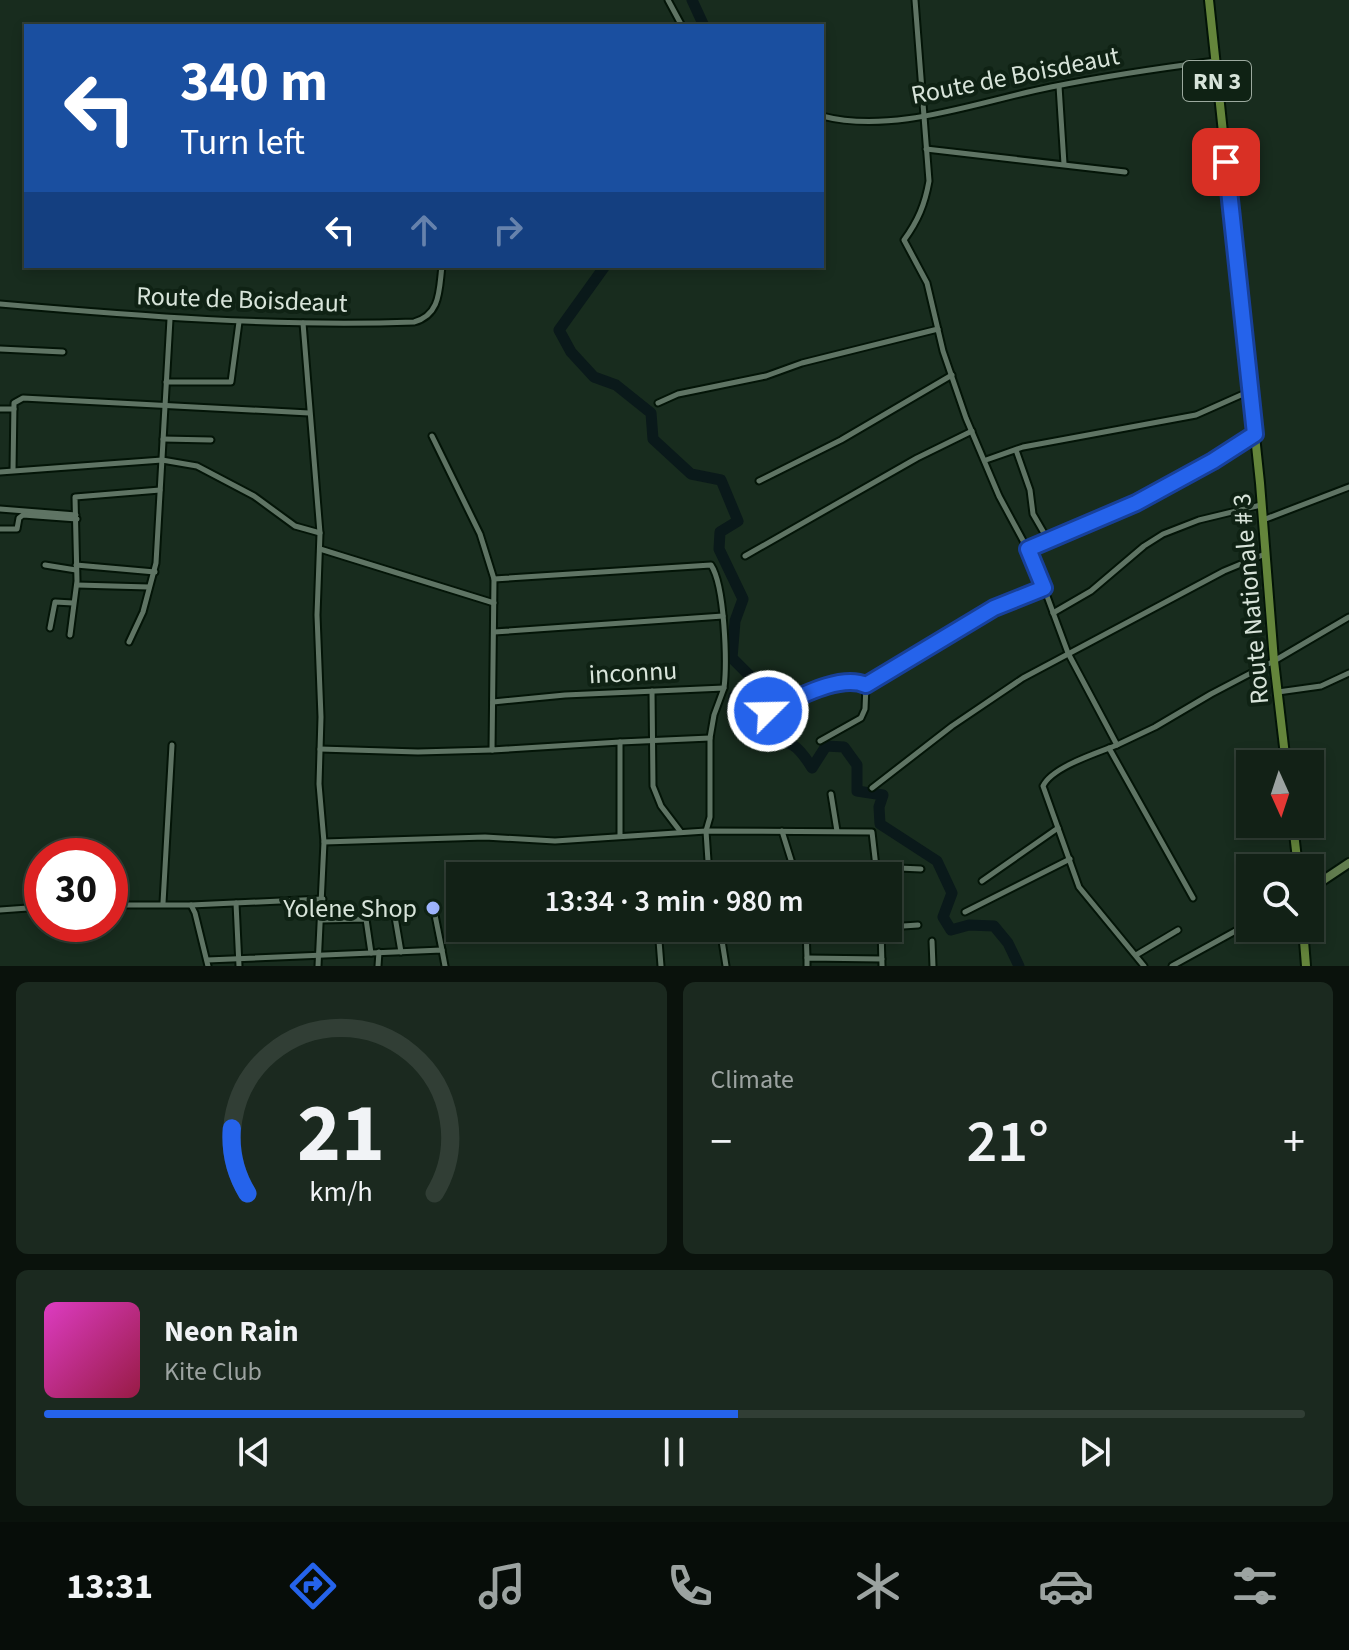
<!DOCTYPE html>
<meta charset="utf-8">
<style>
:root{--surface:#122116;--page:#1b291f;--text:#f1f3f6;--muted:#9ca3a1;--line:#313e35;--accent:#2563eb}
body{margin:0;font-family:"Source Sans 3",sans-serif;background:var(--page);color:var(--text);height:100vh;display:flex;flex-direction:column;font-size:30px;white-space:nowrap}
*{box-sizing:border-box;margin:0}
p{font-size:26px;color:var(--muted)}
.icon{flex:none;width:44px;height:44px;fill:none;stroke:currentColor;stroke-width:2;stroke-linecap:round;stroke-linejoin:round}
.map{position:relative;height:966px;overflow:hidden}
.sheet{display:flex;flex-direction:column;gap:16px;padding:16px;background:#0a120c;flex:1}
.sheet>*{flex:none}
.top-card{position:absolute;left:24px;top:24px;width:800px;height:244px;border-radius:0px;box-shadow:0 4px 12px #0003,0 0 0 2px var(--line);background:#1a4fa0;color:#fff;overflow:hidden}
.needle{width:52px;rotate:177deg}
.buttons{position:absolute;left:1236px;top:750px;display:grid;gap:16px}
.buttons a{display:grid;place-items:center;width:88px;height:88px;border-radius:0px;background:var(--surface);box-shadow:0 4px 12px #0003,0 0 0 2px var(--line);font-size:40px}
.speed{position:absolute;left:24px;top:838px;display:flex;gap:16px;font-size:40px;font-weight:700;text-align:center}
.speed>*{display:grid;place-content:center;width:104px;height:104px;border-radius:50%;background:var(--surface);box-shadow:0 4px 12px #0003,0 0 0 2px var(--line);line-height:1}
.speed .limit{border:12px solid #d22;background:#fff;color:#111}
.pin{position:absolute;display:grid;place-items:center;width:68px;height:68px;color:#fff;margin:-34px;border-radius:16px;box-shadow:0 4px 12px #0006}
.me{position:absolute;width:88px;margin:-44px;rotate:67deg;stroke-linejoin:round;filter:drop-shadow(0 0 6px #0008)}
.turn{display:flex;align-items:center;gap:28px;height:168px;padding:0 24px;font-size:36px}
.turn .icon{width:104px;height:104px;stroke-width:2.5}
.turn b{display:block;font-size:56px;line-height:68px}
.lanes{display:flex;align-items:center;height:76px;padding:0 24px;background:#0003;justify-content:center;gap:40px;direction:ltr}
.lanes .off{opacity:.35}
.big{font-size:60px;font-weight:600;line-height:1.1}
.sheet .widget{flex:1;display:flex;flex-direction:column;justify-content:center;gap:12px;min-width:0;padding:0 28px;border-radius:12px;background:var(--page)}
.sheet .dial{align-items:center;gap:0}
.dial svg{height:208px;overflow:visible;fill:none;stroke:var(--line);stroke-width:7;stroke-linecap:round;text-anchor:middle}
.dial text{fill:var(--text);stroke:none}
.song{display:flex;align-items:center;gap:24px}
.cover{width:96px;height:96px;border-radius:12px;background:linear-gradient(135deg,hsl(310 70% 55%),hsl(340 70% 35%))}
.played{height:8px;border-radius:4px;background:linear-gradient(90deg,var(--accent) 55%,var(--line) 55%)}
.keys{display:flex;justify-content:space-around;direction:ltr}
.heat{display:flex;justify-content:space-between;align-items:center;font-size:44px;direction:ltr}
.sheet .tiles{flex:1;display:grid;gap:16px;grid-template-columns:1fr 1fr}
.widget:last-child{grid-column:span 2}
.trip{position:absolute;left:446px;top:862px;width:456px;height:80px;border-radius:0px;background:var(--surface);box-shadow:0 4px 12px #0003,0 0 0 2px var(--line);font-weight:600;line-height:80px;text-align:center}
.tab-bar{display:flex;height:128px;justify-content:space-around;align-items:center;background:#070d09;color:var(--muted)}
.tab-bar .icon{width:56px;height:56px}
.tab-bar .active{color:var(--accent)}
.tab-bar b{font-size:36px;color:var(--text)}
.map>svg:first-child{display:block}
</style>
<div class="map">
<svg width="1349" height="966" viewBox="0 0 1349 966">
<rect width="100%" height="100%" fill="#182c1e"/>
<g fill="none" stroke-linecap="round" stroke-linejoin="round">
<!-- river -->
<g stroke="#0a191a" stroke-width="11">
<polyline points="692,0 704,26"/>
<path d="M605,266l-46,64 12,22 23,25 22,8 35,28 2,26 38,35 30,6 17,41 -18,11 -1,17 24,50 -8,22 -3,37 23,23 -21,15 -2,16 12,8 17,18c29,2 36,5 51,30l14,-22 18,1 13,18v26l26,4 -4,12 1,17 57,37 15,32 -9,24 8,13 18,-5 25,1 14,17 11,23"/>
</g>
<defs>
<g id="minor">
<polyline points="668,0 682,26"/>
<path d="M915,0l14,181c-4,23 -11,40 -25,59l23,43 16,68 23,67 33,78 35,65 34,92 49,92 38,-18 56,-33 63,-33 75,-44"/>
<polyline points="1059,86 1064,164"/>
<path d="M822,116c72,19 158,-15 229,-29 55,-11 109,-19 164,-26"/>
<polyline points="926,149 1125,172"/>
<path d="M0,304c138,12 275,23 414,18 27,-7 25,-33 28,-56"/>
<polyline points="303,323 320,533 317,615 321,717 319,784 324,842 318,966"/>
<polyline points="0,349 63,352"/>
<polyline points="166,382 231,382 239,322"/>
<polyline points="658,403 678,394 766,376 802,363 938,329"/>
<polyline points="0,409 14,409"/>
<polyline points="432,436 480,534 494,579 492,750 620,742 620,835"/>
<polyline points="163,439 211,440"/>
<polyline points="1016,450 1030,490 1033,514 1048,540"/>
<polyline points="986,460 1023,447 1196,415 1250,391"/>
<polyline points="13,470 14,403 23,398 309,413"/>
<polyline points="0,472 162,460 197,466 254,496 295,526 320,533"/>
<polyline points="759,481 841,440 952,375"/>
<polyline points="0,509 76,515"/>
<polyline points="1263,520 1349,487"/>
<polyline points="0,529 17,529 19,518 23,515 77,519"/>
<polyline points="320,549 494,603"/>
<polyline points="1028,549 1136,503 1213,461 1255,434"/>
<polyline points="745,556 917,458 972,431"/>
<polyline points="45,565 76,570"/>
<polyline points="76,565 155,572"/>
<path d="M494,579l217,-14c14,21 16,98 13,123"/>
<polyline points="77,585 149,587"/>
<polyline points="1053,613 1091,591 1144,546 1163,534 1199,520 1261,505"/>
<polyline points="50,628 55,602 73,603"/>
<polyline points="494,632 723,616"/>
<polyline points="70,635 77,581 75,497 160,490"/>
<polyline points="129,642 143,612 156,563 170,319"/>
<polyline points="652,691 653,786 661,806 680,831"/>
<polyline points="1278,692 1321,686 1349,673"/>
<polyline points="493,702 565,695 724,688 714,715 710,738 710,817 706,831 709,876"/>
<polyline points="768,711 839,681 848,680 866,685 994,608 1044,588"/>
<polyline points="820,741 861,718 865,709 866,685"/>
<polyline points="620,742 710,738"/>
<path d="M1117,745c-20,8 -65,22 -74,41l36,101 65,79"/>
<polyline points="1109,748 1193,898"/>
<polyline points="320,749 418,752 492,750"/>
<polyline points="872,788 952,726 1023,678 1224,571 1265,554"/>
<polyline points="831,794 837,831"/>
<polyline points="782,831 796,876"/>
<polyline points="324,842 485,837 555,841 706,831 872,832 876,867 921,869"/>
<polyline points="825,869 876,867 877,876"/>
<polyline points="609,873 707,865"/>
<polyline points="982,881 1058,828"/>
<polyline points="163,903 172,745"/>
<polyline points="236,903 239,966"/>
<polyline points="110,905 191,905 323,899"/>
<polyline points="191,905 195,913 208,966"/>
<polyline points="393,905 401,952"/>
<polyline points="0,910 42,907"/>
<polyline points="965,912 1070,859"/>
<polyline points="435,915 442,950"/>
<polyline points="322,920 366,919 371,953"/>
<polyline points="888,927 918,925"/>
<polyline points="658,928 661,966"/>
<polyline points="720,928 726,966"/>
<polyline points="806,928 807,958"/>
<polyline points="881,928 882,966"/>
<polyline points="932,941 933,966"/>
<polyline points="1136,955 1178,930"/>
<polyline points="207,960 442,950 445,966"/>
<polyline points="378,966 379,952"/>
<polyline points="807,966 807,958 882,959"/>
<polyline points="1172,966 1250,923"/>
</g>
<polyline id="secondary" points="1310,889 1349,863"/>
<g id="primary">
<polyline points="1209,0 1260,483 1274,661 1286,764"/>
<polyline points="1293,824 1298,868"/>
<polyline points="1303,928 1306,966"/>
</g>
</defs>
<!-- minor casing -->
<use href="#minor" stroke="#031407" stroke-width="9"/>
<!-- secondary casing -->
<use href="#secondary" stroke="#031407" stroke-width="12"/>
<!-- primary casing -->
<use href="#primary" stroke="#031407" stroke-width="12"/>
<!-- minor -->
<use href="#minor" stroke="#5f7464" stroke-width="5"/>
<!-- secondary -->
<use href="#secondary" stroke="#627d4f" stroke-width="8"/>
<!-- primary -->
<use href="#primary" stroke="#64853b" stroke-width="8"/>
</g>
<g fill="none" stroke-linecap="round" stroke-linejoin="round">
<defs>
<path id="route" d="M768,711c26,-11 71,-38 98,-26l128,-77 50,-20 -16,-39 108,-46 77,-42 42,-27 -29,-272"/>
</defs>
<!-- route casing -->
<use href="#route" stroke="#184099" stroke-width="20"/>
<!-- route -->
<use href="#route" stroke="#2563eb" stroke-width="14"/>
</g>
<!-- markers -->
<circle fill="#9eb4fd" stroke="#0f2214" stroke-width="3" cx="433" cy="908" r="8"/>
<g text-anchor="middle" stroke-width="8" stroke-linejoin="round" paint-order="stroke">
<!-- shield labels -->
<rect fill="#0f2214" stroke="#9caa9f" stroke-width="2" x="1183" y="61" width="68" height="40" rx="6"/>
<g font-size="24" font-weight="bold" fill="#d8e4da">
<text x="1217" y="89">RN 3</text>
</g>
<!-- street labels -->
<g font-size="26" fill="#d8e4da" stroke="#0f2214">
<text transform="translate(1015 75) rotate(-11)" y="9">Route de Boisdeaut</text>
<text transform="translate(242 299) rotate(2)" y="9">Route de Boisdeaut</text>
<text transform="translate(1250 599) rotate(-95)" y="9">Route Nationale # 3</text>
<text transform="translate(633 672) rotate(-3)" y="9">inconnu</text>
</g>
<!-- poi labels -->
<g font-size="26" fill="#d8e4da" stroke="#0f2214" text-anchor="end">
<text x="417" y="917">Yolene Shop</text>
</g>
</g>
</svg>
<div class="buttons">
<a><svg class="needle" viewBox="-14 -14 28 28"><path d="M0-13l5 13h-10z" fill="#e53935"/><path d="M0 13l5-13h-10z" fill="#9ca3a1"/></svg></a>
<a><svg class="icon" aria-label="search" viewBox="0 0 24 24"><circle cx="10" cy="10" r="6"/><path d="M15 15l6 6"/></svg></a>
</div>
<div class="speed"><div class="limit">30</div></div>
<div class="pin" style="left:1226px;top:162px;background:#d93025"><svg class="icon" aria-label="arrive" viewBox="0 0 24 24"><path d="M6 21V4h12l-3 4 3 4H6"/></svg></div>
<svg class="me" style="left:768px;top:711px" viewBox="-20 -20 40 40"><circle r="17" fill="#2563eb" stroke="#fff" stroke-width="3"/><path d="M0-11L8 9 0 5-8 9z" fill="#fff"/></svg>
<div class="trip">13:34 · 3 min · 980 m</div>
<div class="top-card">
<div class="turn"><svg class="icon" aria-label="left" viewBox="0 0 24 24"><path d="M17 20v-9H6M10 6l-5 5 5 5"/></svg><div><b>340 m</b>Turn left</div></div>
<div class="lanes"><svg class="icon" aria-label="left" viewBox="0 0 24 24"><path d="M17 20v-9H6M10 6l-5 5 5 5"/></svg><svg class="icon off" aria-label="ahead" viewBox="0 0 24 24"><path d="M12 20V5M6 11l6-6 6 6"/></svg><svg class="icon off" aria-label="right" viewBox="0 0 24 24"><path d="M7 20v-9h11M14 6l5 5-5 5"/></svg></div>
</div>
</div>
<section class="sheet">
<div class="tiles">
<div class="widget dial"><svg viewBox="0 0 100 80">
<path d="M14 69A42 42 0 1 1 86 69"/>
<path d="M14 69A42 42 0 0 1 8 44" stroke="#2563eb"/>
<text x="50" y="56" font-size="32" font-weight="700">21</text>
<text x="50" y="72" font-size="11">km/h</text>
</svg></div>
<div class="widget"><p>Climate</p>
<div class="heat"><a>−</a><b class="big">21°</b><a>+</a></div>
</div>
<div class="widget">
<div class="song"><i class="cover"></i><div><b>Neon Rain</b><p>Kite Club</p></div></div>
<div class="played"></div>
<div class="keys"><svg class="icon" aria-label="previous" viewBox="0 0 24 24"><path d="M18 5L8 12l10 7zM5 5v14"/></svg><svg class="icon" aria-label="pause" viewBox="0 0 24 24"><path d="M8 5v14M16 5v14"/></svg><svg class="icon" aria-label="next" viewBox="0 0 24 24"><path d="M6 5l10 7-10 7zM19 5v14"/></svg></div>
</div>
</div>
</section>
<nav class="tab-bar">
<b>13:31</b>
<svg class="icon active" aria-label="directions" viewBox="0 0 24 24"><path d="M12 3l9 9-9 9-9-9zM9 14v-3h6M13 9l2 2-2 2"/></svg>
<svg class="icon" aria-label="music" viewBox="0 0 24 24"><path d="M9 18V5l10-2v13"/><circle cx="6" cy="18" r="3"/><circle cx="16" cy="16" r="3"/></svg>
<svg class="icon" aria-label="phone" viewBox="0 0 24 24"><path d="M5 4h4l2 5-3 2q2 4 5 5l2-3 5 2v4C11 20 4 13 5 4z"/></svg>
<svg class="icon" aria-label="climate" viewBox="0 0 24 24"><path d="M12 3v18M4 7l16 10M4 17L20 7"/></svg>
<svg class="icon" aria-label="car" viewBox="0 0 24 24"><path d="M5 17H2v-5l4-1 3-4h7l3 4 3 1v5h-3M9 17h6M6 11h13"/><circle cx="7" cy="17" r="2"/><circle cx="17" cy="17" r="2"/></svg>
<svg class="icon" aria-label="filters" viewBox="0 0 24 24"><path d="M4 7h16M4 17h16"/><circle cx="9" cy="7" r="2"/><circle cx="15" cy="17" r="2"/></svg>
</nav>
